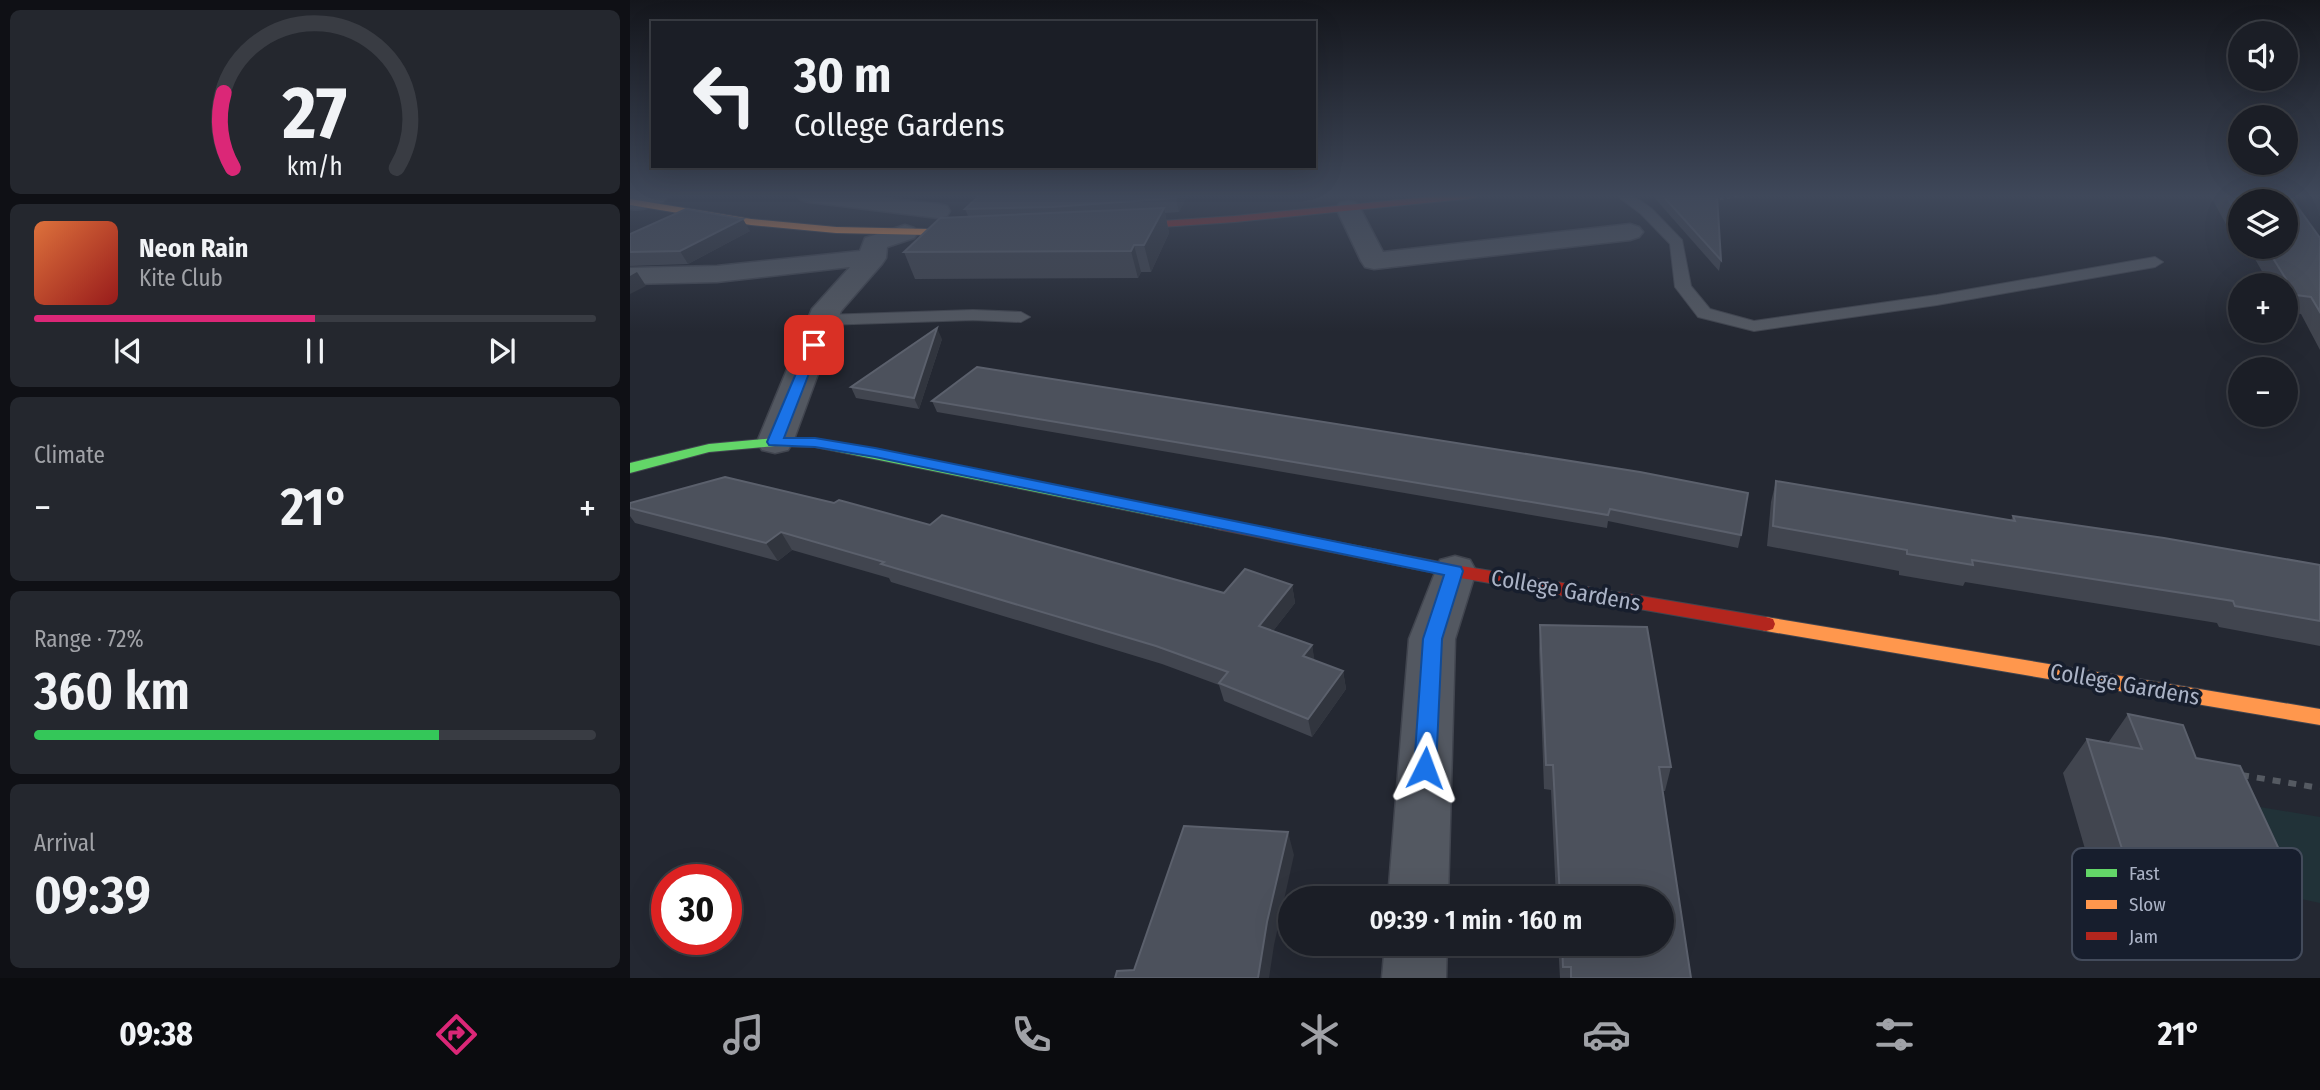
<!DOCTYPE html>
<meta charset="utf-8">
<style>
:root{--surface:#1b1e26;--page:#24272e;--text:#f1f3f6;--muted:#a0a2a7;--line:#393c43;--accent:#db2777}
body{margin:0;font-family:"Fira Sans Condensed",sans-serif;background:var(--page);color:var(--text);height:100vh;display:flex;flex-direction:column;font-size:26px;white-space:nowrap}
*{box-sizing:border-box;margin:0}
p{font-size:23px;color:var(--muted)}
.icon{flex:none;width:38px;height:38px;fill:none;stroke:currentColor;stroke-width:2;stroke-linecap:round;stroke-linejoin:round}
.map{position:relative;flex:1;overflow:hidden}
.details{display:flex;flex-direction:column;gap:10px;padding:10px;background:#0f1015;width:630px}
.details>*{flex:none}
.guide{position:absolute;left:21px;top:21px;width:665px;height:147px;border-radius:0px;box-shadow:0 7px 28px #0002,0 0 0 2px var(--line);background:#1b1e26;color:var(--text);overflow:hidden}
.controls{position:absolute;left:1598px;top:21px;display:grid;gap:14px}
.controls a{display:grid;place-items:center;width:70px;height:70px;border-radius:50%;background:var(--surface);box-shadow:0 7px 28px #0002,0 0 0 2px var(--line);font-size:35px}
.speed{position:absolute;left:21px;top:864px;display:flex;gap:14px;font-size:35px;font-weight:700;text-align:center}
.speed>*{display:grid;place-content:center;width:91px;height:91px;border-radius:50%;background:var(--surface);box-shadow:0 7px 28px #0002,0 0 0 2px var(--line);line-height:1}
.speed .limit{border:10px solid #d22;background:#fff;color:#111}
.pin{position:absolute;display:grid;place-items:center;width:60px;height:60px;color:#fff;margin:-30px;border-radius:14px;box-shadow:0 4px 10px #0006}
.me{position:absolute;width:77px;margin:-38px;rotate:3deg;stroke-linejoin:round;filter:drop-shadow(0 0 5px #0008)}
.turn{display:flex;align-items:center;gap:24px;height:147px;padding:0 28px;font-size:32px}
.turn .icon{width:91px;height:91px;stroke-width:2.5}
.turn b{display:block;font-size:49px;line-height:60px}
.big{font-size:52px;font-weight:600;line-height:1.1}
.details .tile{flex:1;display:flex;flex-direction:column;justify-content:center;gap:10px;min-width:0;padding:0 24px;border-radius:10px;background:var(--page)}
.details .dial{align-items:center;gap:0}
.dial svg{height:182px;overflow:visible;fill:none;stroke:var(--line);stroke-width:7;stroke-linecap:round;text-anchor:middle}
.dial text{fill:var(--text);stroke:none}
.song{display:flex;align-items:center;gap:21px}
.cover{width:84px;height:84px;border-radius:10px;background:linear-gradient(135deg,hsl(20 70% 55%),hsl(0 70% 35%))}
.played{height:7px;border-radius:4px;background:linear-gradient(90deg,var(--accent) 50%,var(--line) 50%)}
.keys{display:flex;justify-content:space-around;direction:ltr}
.heat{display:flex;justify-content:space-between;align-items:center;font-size:38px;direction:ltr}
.charge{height:10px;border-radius:5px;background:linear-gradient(90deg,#34c759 72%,var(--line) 0)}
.trip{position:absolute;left:648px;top:886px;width:396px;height:70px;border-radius:35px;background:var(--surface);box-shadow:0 7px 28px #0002,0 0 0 2px var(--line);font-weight:600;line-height:70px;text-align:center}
.tab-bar{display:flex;height:112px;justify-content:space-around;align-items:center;background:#0b0c0f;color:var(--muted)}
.tab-bar .icon{width:49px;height:49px}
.tab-bar .active{color:var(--accent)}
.tab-bar b{font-size:32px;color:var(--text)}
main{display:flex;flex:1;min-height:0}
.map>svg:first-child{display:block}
</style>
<main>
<section class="details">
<div class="tile dial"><svg viewBox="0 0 100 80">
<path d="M14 69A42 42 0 1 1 86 69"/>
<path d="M14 69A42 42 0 0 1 10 36" stroke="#db2777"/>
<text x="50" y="56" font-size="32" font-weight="700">27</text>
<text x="50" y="72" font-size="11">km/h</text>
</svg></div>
<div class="tile">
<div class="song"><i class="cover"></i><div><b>Neon Rain</b><p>Kite Club</p></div></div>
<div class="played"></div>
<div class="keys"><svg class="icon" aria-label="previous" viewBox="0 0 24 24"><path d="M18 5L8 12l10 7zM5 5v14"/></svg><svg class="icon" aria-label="pause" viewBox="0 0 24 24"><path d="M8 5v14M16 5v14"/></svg><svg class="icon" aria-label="next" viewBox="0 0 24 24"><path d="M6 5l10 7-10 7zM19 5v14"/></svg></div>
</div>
<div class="tile"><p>Climate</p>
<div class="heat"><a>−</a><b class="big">21°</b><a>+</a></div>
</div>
<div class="tile"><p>Range · 72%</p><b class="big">360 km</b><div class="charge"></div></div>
<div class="tile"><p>Arrival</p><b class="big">09:39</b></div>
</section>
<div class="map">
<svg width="1690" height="978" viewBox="0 0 1690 978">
<rect width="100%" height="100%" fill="#242832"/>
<!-- green -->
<polygon fill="#213238" points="1594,801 1690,817 1690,903 1653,895"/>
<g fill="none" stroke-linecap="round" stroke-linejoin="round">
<defs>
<g id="lane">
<polygon points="986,195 1002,195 1021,208 1052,240 1061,286 1080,309 1124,321 1307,295 1525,257 1533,262 1525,267 1307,305 1124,331 1068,317 1045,287 1040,244 1011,214"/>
<polygon points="343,310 391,312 400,317 391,322 343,320 194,325 185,320 194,315"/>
</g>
<g id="street">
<path d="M6,195h34c-7,10 -28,16 -40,14v-12z"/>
<polygon points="167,195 233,195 308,204 317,206 320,211 317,216 308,218 179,202 171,200"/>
<polygon points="718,201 726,203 730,208 753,252 1000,224 1009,227 1013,232 1009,237 1000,240 744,269 735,267 731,261 706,208 710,203"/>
<polygon points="275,225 284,228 288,233 284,238 257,247 256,258 252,264 211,311 163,442 158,450 145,453 132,450 127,442 182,309 220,267 87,282 0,284 0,268 87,266 230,251 235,238"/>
<polygon points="825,556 840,560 846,571 825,639 818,898 758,898 779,639 810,560"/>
<polygon points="755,943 817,943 816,978 752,978"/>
</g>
<polygon id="fast" points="145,438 185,439 593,520 601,525 593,530 185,447 145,446 79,452 0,473 0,463 79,444"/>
<g id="slow">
<polygon points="0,199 121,219 206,227 346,230 351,233 346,236 206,233 121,225 0,205"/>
<polygon points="1136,617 1690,709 1690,725 1136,631 1129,629 1127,624 1129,619"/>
</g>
<g id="jam">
<polygon points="819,195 849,195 844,198 605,222 487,230 482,227 487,224 605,216"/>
<polygon points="593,520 825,565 1136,617 1143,619 1145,624 1143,629 1136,631 825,577 587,529 585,525 587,521"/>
</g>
</defs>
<!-- lane casing -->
<use href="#lane" stroke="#41454f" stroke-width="2"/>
<!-- street casing -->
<use href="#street" stroke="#41454f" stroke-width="3"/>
<!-- fast casing -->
<use href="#fast" stroke="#41454f" stroke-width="2"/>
<!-- slow casing -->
<use href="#slow" stroke="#41454f" stroke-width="2"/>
<!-- jam casing -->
<use href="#jam" stroke="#41454f" stroke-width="2"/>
<!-- path-far1 -->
<polyline stroke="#555a62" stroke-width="2.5" stroke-dasharray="3.5 3.5" stroke-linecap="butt" points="1083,200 1117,195"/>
<!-- path -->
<polyline stroke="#555a62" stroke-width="6" stroke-dasharray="8 8" stroke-linecap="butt" points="1611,775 1690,788"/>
<!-- lane -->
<use href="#lane" fill="#535861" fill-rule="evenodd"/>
<!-- street -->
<use href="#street" fill="#535861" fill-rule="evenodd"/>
<!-- fast -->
<use href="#fast" fill="#63d668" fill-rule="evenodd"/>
<!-- slow -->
<use href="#slow" fill="#ff974d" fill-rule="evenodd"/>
<!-- jam -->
<use href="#jam" fill="#b3261e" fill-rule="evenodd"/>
</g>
<!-- wall -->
<g fill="#41454f">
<polygon points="558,195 549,212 535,213 539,233 521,272 511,272 508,278 285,279 274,252 338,216 335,209"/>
<polygon points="1022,195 1087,195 1091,260 1089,271"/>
<polygon points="1580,195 1659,195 1690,238 1690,350 1671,314 1656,312 1656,285 1640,285 1618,247 1656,247 1610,201 1610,238 1603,237"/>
<polygon points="120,231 58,264 0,266 0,234"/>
<polygon points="312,339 289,409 226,398 221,387"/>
<polygon points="347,367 1111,535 1108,548 978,521 977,528 307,412 302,401"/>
<polygon points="1146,481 1381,520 1383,516 1690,565 1690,646 1589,627 1587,623 1335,582 1333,586 1269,575 1269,571 1137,546 1141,502"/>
<polygon points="0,503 204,503 594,593 662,585 665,603 643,631 682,645 684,660 713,671 716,689 682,737 594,701 589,685 532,664 261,582 259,578 162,550 148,561 5,523 0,516"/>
<polygon points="910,625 1041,767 1035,791 1033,791 1061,978 930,978 928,943 1031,943 1031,898 926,898 921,790 914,789 909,650"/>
<polygon points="1498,714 1566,758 1668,890 1632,922 1466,887 1433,773 1457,739 1478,743"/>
</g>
<!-- shaded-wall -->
<g fill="#31353e">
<polygon points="548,195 558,195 549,212 546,198"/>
<polygon points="534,208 539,233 521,272 514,245"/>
<polygon points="113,219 120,231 58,264 50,251"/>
<polygon points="504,245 511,272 508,278 501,251"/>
<polygon points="7,272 16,286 0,294 0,276"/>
<polygon points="307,328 312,339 289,409 284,398"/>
<polygon points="151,532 162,550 148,561 136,543"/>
<polygon points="662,585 665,603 633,644 629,626"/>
<polygon points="682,645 685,663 673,656"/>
<polygon points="713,671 716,689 682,737 678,719"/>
<polygon points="658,832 664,855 644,945 639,978 628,978 637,922"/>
</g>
<!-- building -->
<g fill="#4c515c" stroke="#5b606c" stroke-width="2">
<polygon points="350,195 548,195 546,198 422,207 335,209"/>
<polygon points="1032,195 1087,195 1091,260"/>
<polygon points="1596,195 1659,195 1690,238 1690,312 1681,297 1666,295 1636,247 1656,247 1656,201 1610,201 1610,219"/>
<polygon points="534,208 514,245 504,245 501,251 274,252 310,218"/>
<polygon points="56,209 113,219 50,251 0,252 0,234"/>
<polygon points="307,328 284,398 221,387"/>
<polygon points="347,367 1010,472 1118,493 1111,535 980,509 978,515 302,401"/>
<polygon points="95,477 204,503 209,500 300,525 312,515 594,593 615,569 662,585 629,626 682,645 673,656 713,671 678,719 589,683 598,672 526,646 251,564 254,562 151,532 136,543 0,508 0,503"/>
<polygon points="1146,481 1385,521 1383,516 1534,538 1690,565 1690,621 1605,606 1603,601 1342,560 1343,565 1277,554 1277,550 1143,526"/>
<polygon points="910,625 1017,627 1041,767 1029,767 1061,978 941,978 941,967 933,967 932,943 1031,943 1031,898 930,898 923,765 916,765"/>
<polygon points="1498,714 1553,725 1566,758 1610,766 1668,890 1494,855 1457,739 1512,749"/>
<polygon points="554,826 658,832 637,922 628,978 485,978 487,971 504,970"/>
</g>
<!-- sky -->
<linearGradient id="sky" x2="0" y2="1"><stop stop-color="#14161c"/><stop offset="0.59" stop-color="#3f485a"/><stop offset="1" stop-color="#3f485a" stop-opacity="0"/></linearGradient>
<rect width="1690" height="332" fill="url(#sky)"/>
<!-- route -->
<polygon fill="#1a73e8" stroke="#114b97" stroke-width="2" points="184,341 190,345 154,438 185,438 245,448 831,567 833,571 812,639 806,768 803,775 795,778 788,775 784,768 793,639 814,575 245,457 185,447 139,445 137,442 178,345"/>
<g text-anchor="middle" stroke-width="7" stroke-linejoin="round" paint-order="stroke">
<!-- street labels -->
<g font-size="23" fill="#abb3c6" stroke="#171e2d">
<text transform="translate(936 590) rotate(10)" y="8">College Gardens</text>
<text transform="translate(1495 684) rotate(10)" y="8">College Gardens</text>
</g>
</g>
<!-- legend -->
<rect x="1442" y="848" width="230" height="112" rx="10" fill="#171e2d" stroke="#434b5b" stroke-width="2"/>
<rect x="1456" y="869" width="31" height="8" fill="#63d668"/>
<rect x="1456" y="900" width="31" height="9" fill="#ff974d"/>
<rect x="1456" y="932" width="31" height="8" fill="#b3261e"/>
<g font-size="19" fill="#abb3c6">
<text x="1499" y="880">Fast</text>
<text x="1499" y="911">Slow</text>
<text x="1499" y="943">Jam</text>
</g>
</svg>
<div class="controls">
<a><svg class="icon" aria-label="sound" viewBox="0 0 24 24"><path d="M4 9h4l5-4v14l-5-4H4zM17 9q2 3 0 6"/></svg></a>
<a><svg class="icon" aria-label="search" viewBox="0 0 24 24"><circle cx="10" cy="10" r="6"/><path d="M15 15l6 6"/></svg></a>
<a><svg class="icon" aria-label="layers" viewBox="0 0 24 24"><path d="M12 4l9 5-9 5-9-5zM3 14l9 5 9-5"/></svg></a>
<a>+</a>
<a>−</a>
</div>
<div class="speed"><div class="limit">30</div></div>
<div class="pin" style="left:184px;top:345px;background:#d93025"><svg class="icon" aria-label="arrive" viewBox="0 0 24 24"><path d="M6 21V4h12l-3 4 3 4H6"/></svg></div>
<svg class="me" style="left:795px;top:768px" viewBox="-20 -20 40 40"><path d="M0-17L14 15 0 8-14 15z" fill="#1a73e8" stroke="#fff" stroke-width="4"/></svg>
<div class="trip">09:39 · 1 min · 160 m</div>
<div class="guide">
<div class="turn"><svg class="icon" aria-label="left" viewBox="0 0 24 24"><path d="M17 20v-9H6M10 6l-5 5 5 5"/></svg><div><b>30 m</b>College Gardens</div></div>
</div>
</div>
</main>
<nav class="tab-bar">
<b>09:38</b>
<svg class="icon active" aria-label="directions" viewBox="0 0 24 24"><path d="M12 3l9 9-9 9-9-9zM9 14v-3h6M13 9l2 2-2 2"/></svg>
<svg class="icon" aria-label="music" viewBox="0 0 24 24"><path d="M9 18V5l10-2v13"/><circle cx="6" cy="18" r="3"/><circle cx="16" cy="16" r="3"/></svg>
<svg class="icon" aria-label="phone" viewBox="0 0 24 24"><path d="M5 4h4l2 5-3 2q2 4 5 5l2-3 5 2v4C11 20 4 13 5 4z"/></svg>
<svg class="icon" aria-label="climate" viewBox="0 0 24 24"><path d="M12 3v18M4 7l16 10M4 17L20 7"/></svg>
<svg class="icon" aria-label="car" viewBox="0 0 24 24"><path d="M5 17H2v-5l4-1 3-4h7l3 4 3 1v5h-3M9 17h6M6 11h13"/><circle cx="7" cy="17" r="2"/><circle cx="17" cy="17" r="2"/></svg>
<svg class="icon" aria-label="filters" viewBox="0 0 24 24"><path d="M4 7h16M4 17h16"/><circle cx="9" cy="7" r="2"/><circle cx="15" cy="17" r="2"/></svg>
<b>21°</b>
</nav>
